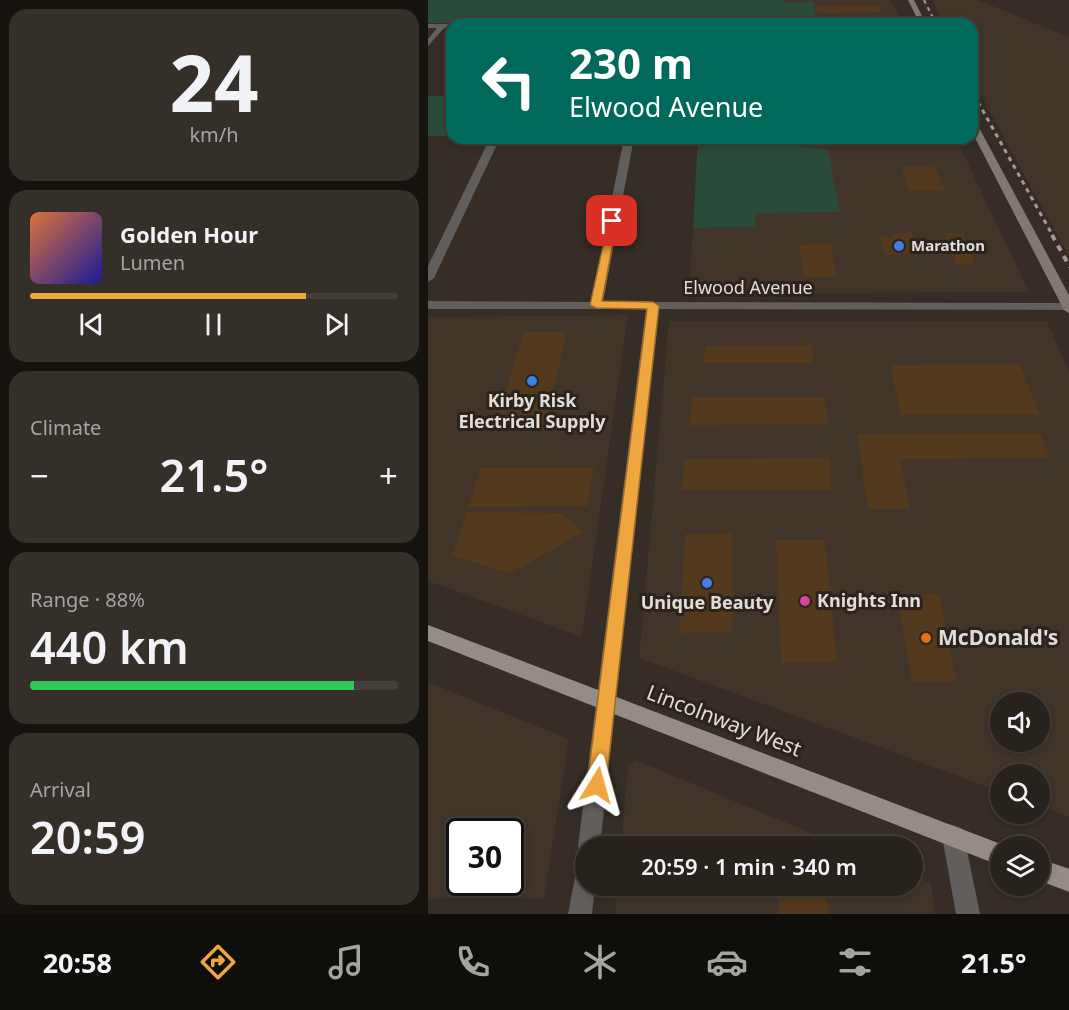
<!DOCTYPE html>
<meta charset="utf-8">
<style>
:root{--surface:#28221c;--page:#342f29;--text:#f1f3f6;--muted:#a5a4a3;--line:#443f3b;--accent:#f0a63f}
body{margin:0;font-family:"Noto Sans",sans-serif;background:var(--page);color:var(--text);height:100vh;display:flex;flex-direction:column;font-size:22px;white-space:nowrap}
*{box-sizing:border-box;margin:0}
p{font-size:20px;color:var(--muted)}
.icon{flex:none;width:33px;height:33px;fill:none;stroke:currentColor;stroke-width:2;stroke-linecap:round;stroke-linejoin:round}
.map{position:relative;flex:1;overflow:hidden}
.panel{display:flex;flex-direction:column;gap:9px;padding:9px;background:#16130f;width:428px}
.panel>*{flex:none}
.guide{position:absolute;left:18px;top:18px;width:532px;height:126px;border-radius:18px;box-shadow:0 3px 9px #0003,0 0 0 2px var(--line);background:#00695c;color:#fff;overflow:hidden}
.tools{position:absolute;left:562px;top:692px;display:grid;gap:12px}
.tools a{display:grid;place-items:center;width:60px;height:60px;border-radius:50%;background:var(--surface);box-shadow:0 3px 9px #0003,0 0 0 2px var(--line);font-size:30px}
.speed{position:absolute;left:18px;top:818px;display:flex;gap:12px;font-size:30px;font-weight:700;text-align:center}
.speed>*{display:grid;place-content:center;width:78px;height:78px;border-radius:50%;background:var(--surface);box-shadow:0 3px 9px #0003,0 0 0 2px var(--line);line-height:1}
.speed .limit{border:3px solid #111;border-radius:9px;background:#fff;color:#111}
.pin{position:absolute;display:grid;place-items:center;width:51px;height:51px;color:#fff;margin:-26px;border-radius:12px;box-shadow:0 3px 9px #0006}
.me{position:absolute;width:66px;margin:-33px;rotate:8deg;stroke-linejoin:round;filter:drop-shadow(0 0 4px #0008)}
.turn{display:flex;align-items:center;gap:21px;height:126px;padding:0 24px;font-size:27px}
.turn .icon{width:78px;height:78px;stroke-width:2.5}
.turn b{display:block;font-size:42px;line-height:51px}
.big{font-size:45px;font-weight:600;line-height:1.1}
.panel .tile{flex:1;display:flex;flex-direction:column;justify-content:center;gap:9px;min-width:0;padding:0 21px;border-radius:18px;background:var(--page)}
.panel .dial{align-items:center;gap:0}
.dial b{font-size:78px;line-height:1}
.song{display:flex;align-items:center;gap:18px}
.cover{width:72px;height:72px;border-radius:9px;background:linear-gradient(135deg,hsl(20 70% 55%),hsl(240 70% 35%))}
.played{height:6px;border-radius:3px;background:linear-gradient(90deg,var(--accent) 75%,var(--line) 75%)}
.keys{display:flex;justify-content:space-around;direction:ltr}
.heat{display:flex;justify-content:space-between;align-items:center;font-size:33px;direction:ltr}
.charge{height:9px;border-radius:4px;background:linear-gradient(90deg,#34c759 88%,var(--line) 0)}
.trip{position:absolute;left:147px;top:836px;width:348px;height:60px;border-radius:30px;background:var(--surface);box-shadow:0 3px 9px #0003,0 0 0 2px var(--line);font-weight:600;line-height:60px;text-align:center}
.tab-bar{display:flex;height:96px;justify-content:space-around;align-items:center;background:#100e0b;color:var(--muted)}
.tab-bar .icon{width:42px;height:42px}
.tab-bar .selected{color:var(--accent)}
.tab-bar b{font-size:27px;color:var(--text)}
main{display:flex;flex:1;min-height:0}
.map>svg:first-child{display:block}
</style>
<main>
<section class="panel">
<div class="tile dial"><b>24</b><p>km/h</p></div>
<div class="tile">
<div class="song"><i class="cover"></i><div><b>Golden Hour</b><p>Lumen</p></div></div>
<div class="played"></div>
<div class="keys"><svg class="icon" aria-label="previous" viewBox="0 0 24 24"><path d="M18 5L8 12l10 7zM5 5v14"/></svg><svg class="icon" aria-label="pause" viewBox="0 0 24 24"><path d="M8 5v14M16 5v14"/></svg><svg class="icon" aria-label="next" viewBox="0 0 24 24"><path d="M6 5l10 7-10 7zM19 5v14"/></svg></div>
</div>
<div class="tile"><p>Climate</p>
<div class="heat"><a>−</a><b class="big">21.5°</b><a>+</a></div>
</div>
<div class="tile"><p>Range · 88%</p><b class="big">440 km</b><div class="charge"></div></div>
<div class="tile"><p>Arrival</p><b class="big">20:59</b></div>
</section>
<div class="map">
<svg width="642" height="914" viewBox="0 0 642 914">
<rect width="100%" height="100%" fill="#352d26"/>
<!-- built -->
<g fill="#413429" fill-rule="evenodd">
<polygon points="354,0 463,0 474,24 357,24"/>
<polygon points="505,0 550,0 641,37 641,257 545,81 544,24 514,24"/>
<polygon points="368,138 528,138 601,292 261,294 265,228 327,227 327,213 369,146"/>
<polygon points="200,315 154,637 0,581 0,317"/>
<path d="M241,321h378l23,53 -1,443 -29,-11v-32h-39v18l-362,-134zM573,702h39v39h-39z"/>
<path d="M0,682l141,57 -25,159h-116zM32,831h50v51h-50z"/>
<polygon points="208,760 414,846 193,846 200,766"/>
<polygon points="485,875 503,883 507,914 187,914 189,885 484,885"/>
</g>
<!-- green -->
<g fill="#2a4b3a">
<polygon points="0,0 354,0 355,2 385,2 390,22 0,23"/>
<rect x="0" y="96" width="24" height="40"/>
<polygon points="270,138 368,138 369,146 400,150 412,212 327,213 328,227 265,228"/>
</g>
<!-- building -->
<g fill="#52391e">
<polygon points="388,6 450,6 452,12 389,13"/>
<polygon points="473,167 507,167 517,191 481,191"/>
<polygon points="484,232 491,255 457,255 452,237 465,237 464,233"/>
<polygon points="517,233 535,233 547,264 528,265"/>
<polygon points="403,244 409,277 376,277 371,245"/>
<polygon points="95,332 139,332 116,430 66,431"/>
<polygon points="384,345 386,363 276,363 277,346"/>
<polygon points="592,364 612,415 473,415 462,365"/>
<polygon points="264,397 397,397 400,424 262,425"/>
<polygon points="612,433 622,458 472,459 482,509 440,509 429,434"/>
<polygon points="401,458 404,490 254,490 256,459"/>
<polygon points="52,468 166,468 159,506 40,507"/>
<polygon points="38,512 134,513 155,532 82,574 24,555"/>
<polygon points="257,534 304,534 304,632 251,633"/>
<polygon points="348,540 397,540 409,662 353,663"/>
<polygon points="511,594 529,681 484,682 469,595"/>
<polygon points="349,835 376,835 391,846 350,846"/>
<polygon points="350,885 398,885 400,914 351,914"/>
</g>
<g fill="none" stroke-linecap="round" stroke-linejoin="round">
<!-- street -->
<g fill="#625e5b" fill-rule="evenodd">
<polygon points="0,24 24,24 24,28 16,28 0,46 0,39 9,28 0,28"/>
<polygon points="62,138 72,138 6,278 0,282 0,266"/>
<polygon points="196,138 206,138 175,302 640,303 642,310 231,309 172,846 158,846 158,856 153,854 150,846 218,309 0,309 0,301 163,302"/>
<polygon points="525,825 533,828 536,836 552,914 528,914 514,836 517,828"/>
<polygon points="158,859 158,885 167,885 164,914 140,914 150,862"/>
</g>
<!-- secondary -->
<g fill="#7f7973" fill-rule="evenodd">
<polygon points="480,0 486,0 498,24 492,24"/>
<polygon points="544,119 548,122 642,297 642,314 636,310 544,132"/>
</g>
<!-- primary -->
<g fill="#958d85" fill-rule="evenodd">
<polygon points="0,625 578,846 573,846 573,866 0,641"/>
<polygon points="612,859 642,869 642,892 612,881"/>
</g>
<!-- rail-far2 -->
<g stroke="#a19b95" stroke-width="2" stroke-dasharray="4 4" stroke-linecap="butt">
<polyline points="496,0 508,24"/>
<polyline points="544,91 551,104"/>
</g>
<!-- rail-far1 -->
<polyline stroke="#a19b95" stroke-width="3" stroke-dasharray="4.5 4.5" stroke-linecap="butt" points="550,102 625,236"/>
<!-- rail -->
<polyline stroke="#a19b95" stroke-width="4" stroke-dasharray="6 6" stroke-linecap="butt" points="624,235 642,267"/>
</g>
<!-- route -->
<polygon fill="#f0a63f" stroke="#9c6c29" stroke-width="1.5" points="181,219 189,221 174,301 225,302 231,306 178,785 175,791 169,794 162,791 159,785 219,309 168,308 162,305"/>
<!-- markers -->
<g fill="#3f7fe0" stroke="#2b231c" stroke-width="2">
<circle cx="471" cy="246" r="6"/>
<circle cx="104" cy="381" r="6"/>
<circle cx="279" cy="583" r="6"/>
</g>
<circle fill="#d1479c" stroke="#2b231c" stroke-width="2" cx="377" cy="601" r="6"/>
<circle fill="#e8710a" stroke="#2b231c" stroke-width="2" cx="498" cy="638" r="6"/>
<g text-anchor="middle" stroke-width="6" stroke-linejoin="round" paint-order="stroke">
<!-- far-poi labels -->
<g font-size="15" font-weight="bold" fill="#e1dcd7" stroke="#2b231c" text-anchor="start">
<text x="483" y="251">Marathon</text>
</g>
<!-- street labels -->
<g font-size="18" fill="#e1dcd7" stroke="#2b231c">
<text x="320" y="294">Elwood Avenue</text>
</g>
<!-- poi labels -->
<g font-size="18" font-weight="bold" fill="#e1dcd7" stroke="#2b231c">
<text x="104" y="407">Kirby Risk<tspan x="104" dy="21">Electrical Supply</tspan></text>
<text x="389" y="607" text-anchor="start">Knights Inn</text>
<text x="279" y="609">Unique Beauty</text>
</g>
<!-- near-poi labels -->
<g font-size="21" font-weight="bold" fill="#e1dcd7" stroke="#2b231c" text-anchor="start">
<text x="510" y="645">McDonald's</text>
</g>
<!-- near-street labels -->
<g font-size="21" fill="#e1dcd7" stroke="#2b231c">
<text transform="translate(296 721) rotate(21)" y="7">Lincolnway West</text>
</g>
</g>
</svg>
<div class="tools">
<a><svg class="icon" aria-label="sound" viewBox="0 0 24 24"><path d="M4 9h4l5-4v14l-5-4H4zM17 9q2 3 0 6"/></svg></a>
<a><svg class="icon" aria-label="search" viewBox="0 0 24 24"><circle cx="10" cy="10" r="6"/><path d="M15 15l6 6"/></svg></a>
<a><svg class="icon" aria-label="layers" viewBox="0 0 24 24"><path d="M12 4l9 5-9 5-9-5zM3 14l9 5 9-5"/></svg></a>
</div>
<div class="speed"><div class="limit">30</div></div>
<div class="pin" style="left:184px;top:221px;background:#d93025"><svg class="icon" aria-label="arrive" viewBox="0 0 24 24"><path d="M6 21V4h12l-3 4 3 4H6"/></svg></div>
<svg class="me" style="left:169px;top:785px" viewBox="-20 -20 40 40"><path d="M0-17L14 15 0 8-14 15z" fill="#f0a63f" stroke="#fff" stroke-width="4"/></svg>
<div class="trip">20:59 · 1 min · 340 m</div>
<div class="guide">
<div class="turn"><svg class="icon" aria-label="left" viewBox="0 0 24 24"><path d="M17 20v-9H6M10 6l-5 5 5 5"/></svg><div><b>230 m</b>Elwood Avenue</div></div>
</div>
</div>
</main>
<nav class="tab-bar">
<b>20:58</b>
<svg class="icon selected" aria-label="directions" viewBox="0 0 24 24"><path d="M12 3l9 9-9 9-9-9zM9 14v-3h6M13 9l2 2-2 2"/></svg>
<svg class="icon" aria-label="music" viewBox="0 0 24 24"><path d="M9 18V5l10-2v13"/><circle cx="6" cy="18" r="3"/><circle cx="16" cy="16" r="3"/></svg>
<svg class="icon" aria-label="phone" viewBox="0 0 24 24"><path d="M5 4h4l2 5-3 2q2 4 5 5l2-3 5 2v4C11 20 4 13 5 4z"/></svg>
<svg class="icon" aria-label="climate" viewBox="0 0 24 24"><path d="M12 3v18M4 7l16 10M4 17L20 7"/></svg>
<svg class="icon" aria-label="car" viewBox="0 0 24 24"><path d="M5 17H2v-5l4-1 3-4h7l3 4 3 1v5h-3M9 17h6M6 11h13"/><circle cx="7" cy="17" r="2"/><circle cx="17" cy="17" r="2"/></svg>
<svg class="icon" aria-label="filters" viewBox="0 0 24 24"><path d="M4 7h16M4 17h16"/><circle cx="9" cy="7" r="2"/><circle cx="15" cy="17" r="2"/></svg>
<b>21.5°</b>
</nav>
